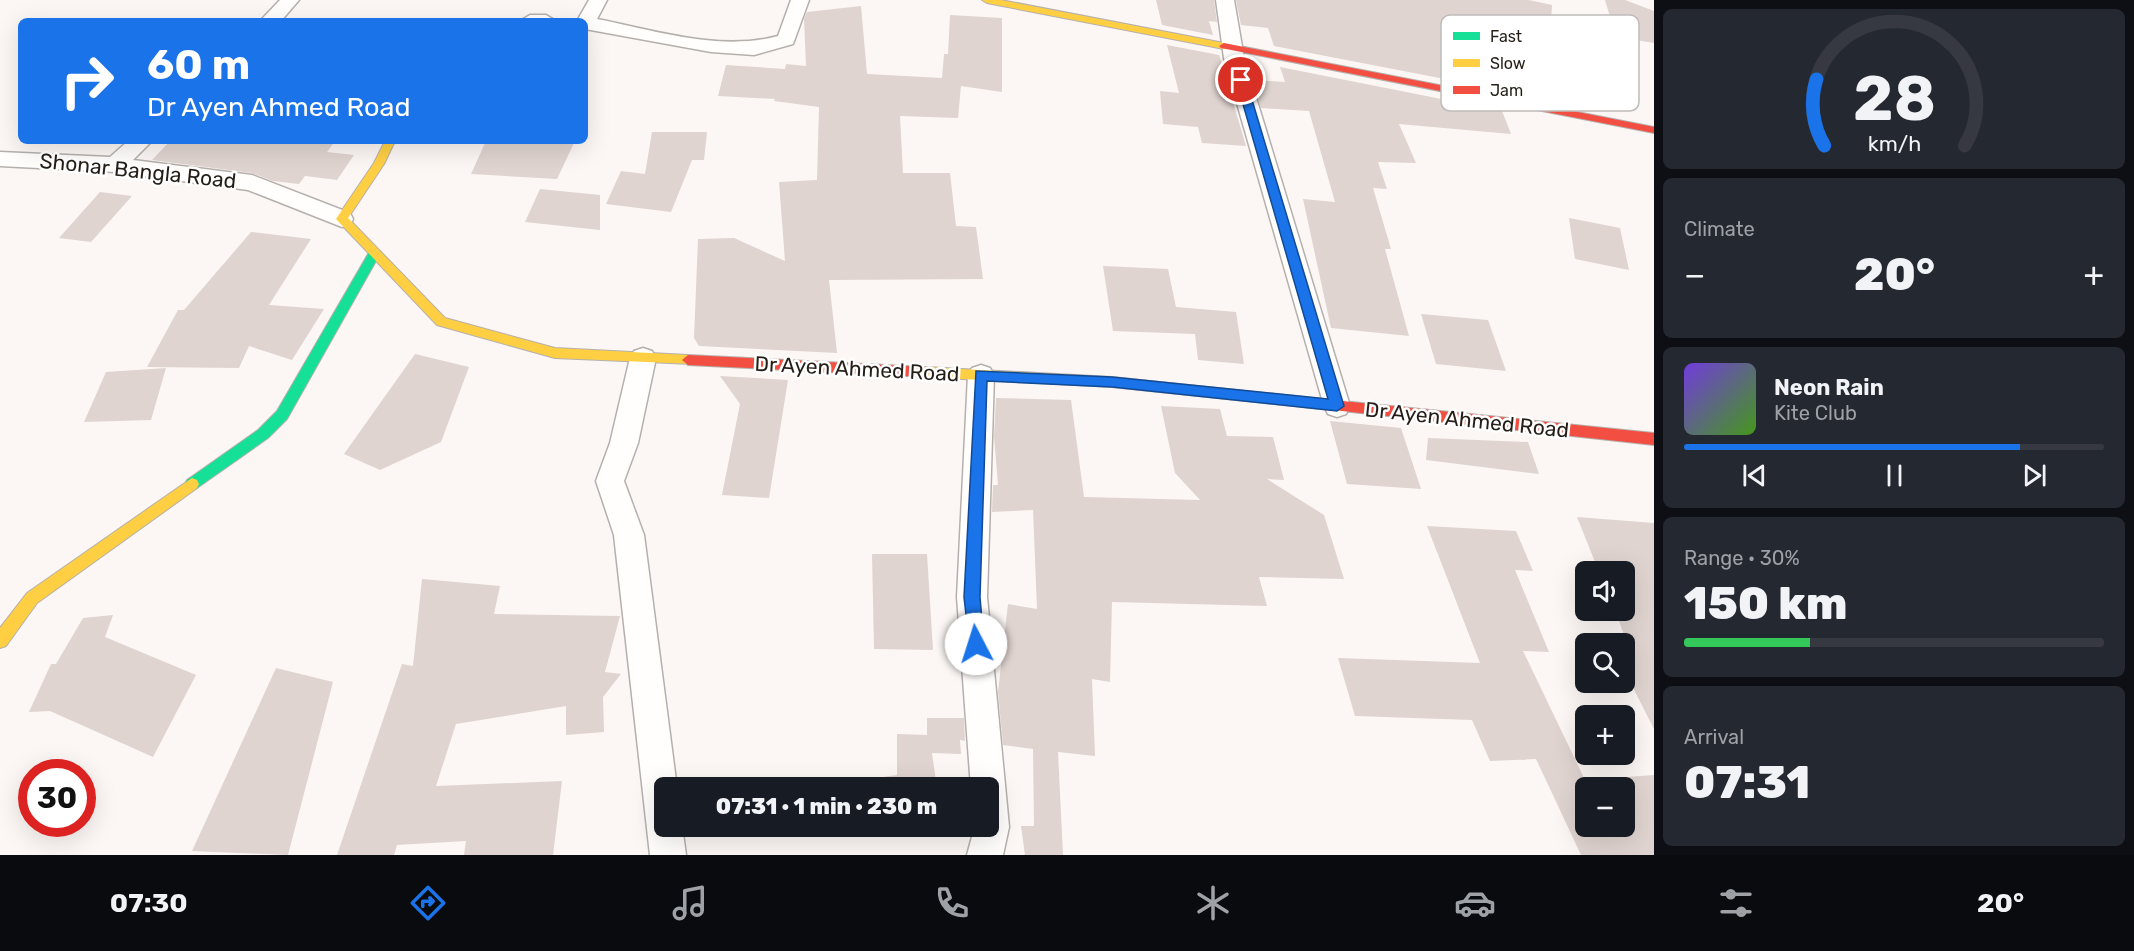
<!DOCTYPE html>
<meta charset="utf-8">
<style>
:root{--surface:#171b24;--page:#242831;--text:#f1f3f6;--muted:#9ea1a6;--line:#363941;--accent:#1a73e8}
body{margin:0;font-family:Rubik,sans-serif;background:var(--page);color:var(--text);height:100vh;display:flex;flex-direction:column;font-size:22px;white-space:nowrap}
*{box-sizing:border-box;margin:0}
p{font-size:20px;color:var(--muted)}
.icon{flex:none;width:33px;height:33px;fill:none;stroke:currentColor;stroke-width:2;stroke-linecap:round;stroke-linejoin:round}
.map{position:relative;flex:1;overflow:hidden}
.drawer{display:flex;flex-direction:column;gap:9px;padding:9px;background:#0d0f14;width:480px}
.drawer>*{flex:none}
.hud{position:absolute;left:18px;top:18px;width:570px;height:126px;border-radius:9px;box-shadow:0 6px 24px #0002;background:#1a73e8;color:#fff;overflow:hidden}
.controls{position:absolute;left:1575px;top:561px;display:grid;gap:12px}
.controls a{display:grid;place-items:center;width:60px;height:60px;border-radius:9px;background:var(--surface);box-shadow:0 6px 24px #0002;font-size:30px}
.speed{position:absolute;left:18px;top:759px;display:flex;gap:12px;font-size:30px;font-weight:700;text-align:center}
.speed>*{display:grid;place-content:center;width:78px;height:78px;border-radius:50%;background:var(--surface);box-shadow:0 6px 24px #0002;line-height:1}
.speed .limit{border:9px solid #d22;background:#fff;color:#111}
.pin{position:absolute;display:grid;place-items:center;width:51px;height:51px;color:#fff;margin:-26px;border:3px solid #fff;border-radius:50%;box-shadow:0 2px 6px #0007}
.me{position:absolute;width:66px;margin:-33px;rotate:355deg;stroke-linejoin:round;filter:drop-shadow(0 0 4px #0008)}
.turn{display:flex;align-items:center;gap:21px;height:126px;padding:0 30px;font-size:27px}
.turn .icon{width:78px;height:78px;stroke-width:2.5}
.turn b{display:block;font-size:42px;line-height:51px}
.big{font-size:45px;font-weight:800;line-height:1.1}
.drawer .widget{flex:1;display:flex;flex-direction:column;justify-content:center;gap:9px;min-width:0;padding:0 21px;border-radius:9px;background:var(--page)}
.drawer .dial{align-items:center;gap:0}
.dial svg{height:156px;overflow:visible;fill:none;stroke:var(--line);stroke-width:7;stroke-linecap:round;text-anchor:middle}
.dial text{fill:var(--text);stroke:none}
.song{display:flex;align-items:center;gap:18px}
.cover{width:72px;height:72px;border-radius:9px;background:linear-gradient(135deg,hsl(260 70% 55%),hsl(100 70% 35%))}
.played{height:6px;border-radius:3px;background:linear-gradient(90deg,var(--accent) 80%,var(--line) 80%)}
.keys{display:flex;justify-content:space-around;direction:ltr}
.heat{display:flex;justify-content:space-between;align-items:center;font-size:33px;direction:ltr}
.charge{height:9px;border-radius:4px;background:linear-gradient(90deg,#34c759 30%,var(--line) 0)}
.trip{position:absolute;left:654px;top:777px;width:345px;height:60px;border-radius:9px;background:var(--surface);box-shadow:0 6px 24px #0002;font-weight:800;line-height:60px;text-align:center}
.tabs{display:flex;height:96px;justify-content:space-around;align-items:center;background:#090b0e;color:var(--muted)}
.tabs .icon{width:42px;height:42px}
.tabs .selected{color:var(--accent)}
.tabs b{font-size:27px;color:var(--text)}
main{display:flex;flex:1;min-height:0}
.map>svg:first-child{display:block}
</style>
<main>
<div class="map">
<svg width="1654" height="855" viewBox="0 0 1654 855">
<rect width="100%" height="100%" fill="#fcf7f4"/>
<!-- building -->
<g fill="#dfd4d0" fill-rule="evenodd">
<polygon points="1156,0 1214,0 1217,22 1209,21 1213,35 1162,25"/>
<polygon points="1236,0 1529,0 1552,5 1549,59 1568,103 1274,46 1268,28 1241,25"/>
<polygon points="1605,0 1625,0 1654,11 1654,43 1616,37"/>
<polygon points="861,6 867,74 942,78 944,54 948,54 950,15 1002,18 1002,92 961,86 958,118 900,116 903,173 950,173 956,226 976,227 983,279 829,280 837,353 699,346 694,338 698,239 734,238 785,261 779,182 817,180 819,107 774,101 775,99 718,96 726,65 785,69 786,64 806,66 804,19 807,12"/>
<polygon points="1167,45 1219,55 1246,146 1202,143 1198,127 1163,124 1160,91 1179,93"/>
<polygon points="1280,67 1502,111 1511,134 1399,124 1416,163 1378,162 1387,189 1373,188 1391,249 1385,249 1409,336 1331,328 1303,199 1335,202 1309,111 1261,108 1253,80 1285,82"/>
<polygon points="652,132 707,132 704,160 692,160 671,212 606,204 621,171 645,174"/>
<polygon points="170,141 335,141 327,152 354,155 337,180 305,176 299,184 273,181 252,173 152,160"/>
<polygon points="486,141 575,141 557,179 471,174"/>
<polygon points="540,189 600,195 600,230 525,222"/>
<polygon points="100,192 132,196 91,242 59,238"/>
<polygon points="1569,218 1620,228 1629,270 1575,259"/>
<polygon points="251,232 311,239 269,305 324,309 292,360 249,346 239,368 147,367 178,310 184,310"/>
<polygon points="1103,266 1168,269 1176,307 1236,312 1244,364 1198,360 1195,334 1113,331"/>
<polygon points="1421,314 1488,320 1506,371 1436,364"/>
<polygon points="415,354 469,367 441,442 380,470 344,454"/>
<polygon points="166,368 151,420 84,422 106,372"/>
<polygon points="720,376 788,380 769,498 722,495 740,404"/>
<polygon points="996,398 1071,400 1084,497 1200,500 1175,473 1161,406 1220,409 1227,436 1273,437 1284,480 1267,479 1324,515 1344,579 1259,577 1267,606 1112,602 1110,682 1092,679 1095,756 1058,752 1063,855 1025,855 1021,826 1034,826 1033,749 1003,745 998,692 1008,604 1037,609 1033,510 992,512 993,485 998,485 994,436"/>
<polygon points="1330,421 1401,428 1421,489 1347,484"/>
<polygon points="1428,438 1528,442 1539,474 1426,460"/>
<polygon points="1577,517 1654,523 1654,729 1624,670 1624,635 1615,610 1624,610 1624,572 1599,572"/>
<path d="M1427,526l89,5 17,40 -18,-1 34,82 -26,-1 62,129 69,-5v80h-73l-45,-96 -46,2 -18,-41 -117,-4 -17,-58 142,5zM1586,788h38v38h-38z"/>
<polygon points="872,554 927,554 933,650 874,649"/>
<polygon points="422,579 500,586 494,614 620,616 605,672 621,674 603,697 604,732 566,735 566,706 456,724 436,786 562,781 553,855 464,855 466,841 397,845 394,855 337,855 402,664 413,666"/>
<polygon points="113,615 105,637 196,675 153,757 50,711 29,712 51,664 56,664 83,618"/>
<polygon points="276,668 333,682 288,855 192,851"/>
<polygon points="927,718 964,718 965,741 960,740 961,754 932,753 937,788 884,788 883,777 897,775 897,734 927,735"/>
</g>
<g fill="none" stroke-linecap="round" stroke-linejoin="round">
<defs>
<g id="street">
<polygon points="280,0 299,0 281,21 260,21"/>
<path d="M589,0h18l-10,19c57,11 123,33 181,17l13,-36h18l-16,44 -39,11 -43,-3 -126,-23v-8h-8z"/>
<polygon points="1216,0 1234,0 1244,58 1350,406 1346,414 1337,417 1328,414 1324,406 1224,58"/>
<polygon points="530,15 546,15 556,21 520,21"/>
<polygon points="128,141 152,141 133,160 252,175 350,213 353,219 350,225 342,227 248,190 115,172 0,166 0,152 110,157"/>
<polygon points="643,348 652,351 656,358 638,443 624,481 644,535 677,788 664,788 664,826 682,826 686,855 650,855 614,535 596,481 610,443 630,358 634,351"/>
<polygon points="981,365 990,368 994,375 987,597 1009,827 1003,855 967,855 975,826 988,826 988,788 971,788 957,597 968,375 972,368"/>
</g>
<polygon id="fast" points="375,248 381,252 287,419 268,438 197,488 192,490 187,488 185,484 187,480 258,430 277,411 371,249"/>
<g id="slow">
<polygon points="982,0 1001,0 1224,43 1229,46 1224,49 987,3"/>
<polygon points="385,141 395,141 384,164 348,218 445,318 555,348 688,355 694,360 693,364 555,358 437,325 336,219 374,163"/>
<polygon points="925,367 1112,377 1342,401 1347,402 1349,406 1347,410 1342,411 1112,387 925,377 919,372"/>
<polygon points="192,478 197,480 199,484 197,488 37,603 6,646 0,648 0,628 27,593"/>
</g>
<g id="jam">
<polygon points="1224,43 1654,127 1654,133 1221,48 1219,46"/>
<polygon points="688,355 925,367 931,372 925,377 688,365 682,360"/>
<polygon points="1342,401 1654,433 1654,445 1342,411 1337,410 1335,406 1337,402"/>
</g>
</defs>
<!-- street casing -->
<use href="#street" stroke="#b6b0ac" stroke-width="3"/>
<!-- fast casing -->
<use href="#fast" stroke="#b6b0ac" stroke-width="2"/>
<!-- slow casing -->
<use href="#slow" stroke="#b6b0ac" stroke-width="2"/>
<!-- jam casing -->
<use href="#jam" stroke="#b6b0ac" stroke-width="2"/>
<!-- street -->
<use href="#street" fill="#fffefd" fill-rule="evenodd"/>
<!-- fast -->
<use href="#fast" fill="#16e098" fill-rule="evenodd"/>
<!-- slow -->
<use href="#slow" fill="#ffcf43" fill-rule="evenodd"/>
<!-- jam -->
<use href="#jam" fill="#f24e42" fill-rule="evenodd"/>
</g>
<!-- route -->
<polygon fill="#1a73e8" stroke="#114b97" stroke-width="1.5" points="1241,76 1246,80 1344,406 1337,411 1112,387 987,381 980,597 984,644 982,650 976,652 970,650 964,597 976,371 1112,377 1328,399 1236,80"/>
<g text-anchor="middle" stroke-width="5" stroke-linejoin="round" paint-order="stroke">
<!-- street labels -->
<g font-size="21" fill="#241e17" stroke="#fff">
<text transform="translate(138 171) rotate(6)" y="7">Shonar Bangla Road</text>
<text transform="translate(857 369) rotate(3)" y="7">Dr Ayen Ahmed Road</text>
<text transform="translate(1467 420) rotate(6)" y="7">Dr Ayen Ahmed Road</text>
</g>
</g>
<!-- legend -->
<rect x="1441" y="15" width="198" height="96" rx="9" fill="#fff" stroke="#bdbcb9" stroke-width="1.5"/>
<rect x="1453" y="32" width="27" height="8" fill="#16e098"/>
<rect x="1453" y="59" width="27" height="8" fill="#ffcf43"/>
<rect x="1453" y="86" width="27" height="8" fill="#f24e42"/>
<g font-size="16" fill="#241e17">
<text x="1490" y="42">Fast</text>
<text x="1490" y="69">Slow</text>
<text x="1490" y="96">Jam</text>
</g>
</svg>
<div class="controls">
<a><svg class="icon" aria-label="sound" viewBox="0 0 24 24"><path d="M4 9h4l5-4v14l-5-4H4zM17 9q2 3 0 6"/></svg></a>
<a><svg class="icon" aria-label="search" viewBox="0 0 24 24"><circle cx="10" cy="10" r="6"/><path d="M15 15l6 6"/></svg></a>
<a>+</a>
<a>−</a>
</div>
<div class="speed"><div class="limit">30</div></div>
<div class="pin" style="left:1241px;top:80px;background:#d93025"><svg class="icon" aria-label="arrive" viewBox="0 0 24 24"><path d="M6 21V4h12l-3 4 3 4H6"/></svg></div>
<svg class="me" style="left:976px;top:644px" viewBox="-20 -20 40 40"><circle r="19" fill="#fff"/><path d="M0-13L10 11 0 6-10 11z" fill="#1a73e8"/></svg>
<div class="trip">07:31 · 1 min · 230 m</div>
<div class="hud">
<div class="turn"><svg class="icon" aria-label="right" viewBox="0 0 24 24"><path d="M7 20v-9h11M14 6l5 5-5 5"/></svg><div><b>60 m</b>Dr Ayen Ahmed Road</div></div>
</div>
</div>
<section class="drawer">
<div class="widget dial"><svg viewBox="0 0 100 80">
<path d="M14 69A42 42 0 1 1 86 69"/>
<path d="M14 69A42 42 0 0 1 10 35" stroke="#1a73e8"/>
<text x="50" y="56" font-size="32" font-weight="700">28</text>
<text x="50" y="72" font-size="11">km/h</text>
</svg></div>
<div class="widget"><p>Climate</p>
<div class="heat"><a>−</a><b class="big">20°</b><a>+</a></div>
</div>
<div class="widget">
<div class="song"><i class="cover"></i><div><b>Neon Rain</b><p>Kite Club</p></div></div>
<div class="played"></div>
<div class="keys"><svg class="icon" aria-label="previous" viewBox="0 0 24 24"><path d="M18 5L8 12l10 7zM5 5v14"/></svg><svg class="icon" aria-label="pause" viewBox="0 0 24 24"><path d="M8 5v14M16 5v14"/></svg><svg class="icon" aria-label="next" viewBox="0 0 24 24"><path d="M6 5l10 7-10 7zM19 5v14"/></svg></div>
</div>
<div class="widget"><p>Range · 30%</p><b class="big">150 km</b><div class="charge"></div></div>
<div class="widget"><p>Arrival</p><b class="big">07:31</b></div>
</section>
</main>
<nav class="tabs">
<b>07:30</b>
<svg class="icon selected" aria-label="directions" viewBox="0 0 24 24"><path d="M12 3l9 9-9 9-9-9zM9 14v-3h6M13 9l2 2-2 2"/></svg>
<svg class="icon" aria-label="music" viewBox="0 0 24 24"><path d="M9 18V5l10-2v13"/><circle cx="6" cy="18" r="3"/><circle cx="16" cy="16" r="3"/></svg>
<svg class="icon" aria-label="phone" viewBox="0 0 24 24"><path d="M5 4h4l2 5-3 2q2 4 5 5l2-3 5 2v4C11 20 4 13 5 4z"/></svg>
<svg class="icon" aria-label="climate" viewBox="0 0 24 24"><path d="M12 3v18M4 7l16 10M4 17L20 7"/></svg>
<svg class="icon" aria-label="car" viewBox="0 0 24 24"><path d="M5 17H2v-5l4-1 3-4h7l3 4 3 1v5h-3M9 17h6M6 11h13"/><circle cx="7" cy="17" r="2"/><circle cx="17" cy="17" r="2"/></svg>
<svg class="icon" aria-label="filters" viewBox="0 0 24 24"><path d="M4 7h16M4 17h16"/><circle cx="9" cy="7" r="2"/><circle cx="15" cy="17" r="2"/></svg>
<b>20°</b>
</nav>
